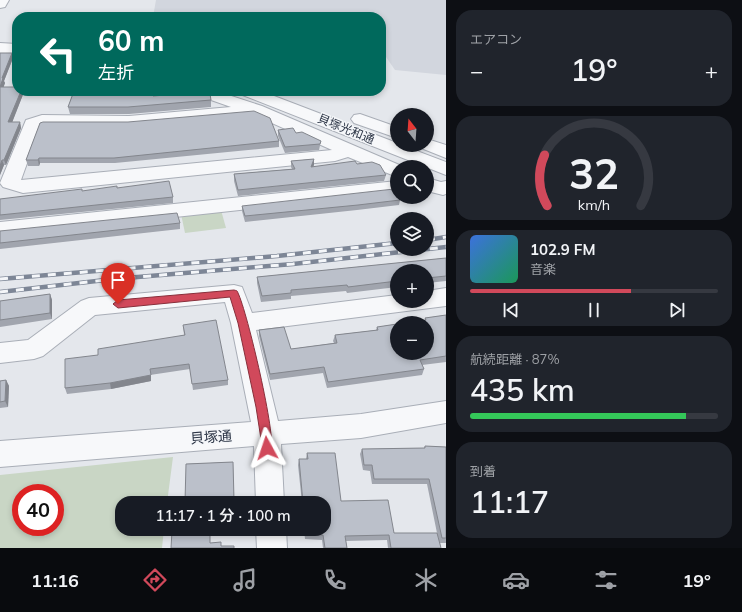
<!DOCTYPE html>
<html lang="ja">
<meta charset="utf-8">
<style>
:root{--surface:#171b24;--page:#20242c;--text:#f1f3f6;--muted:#9ea1a6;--line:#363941;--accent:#d1495b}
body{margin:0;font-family:Mulish,"Noto Sans JP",sans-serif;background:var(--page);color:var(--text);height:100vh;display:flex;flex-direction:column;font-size:15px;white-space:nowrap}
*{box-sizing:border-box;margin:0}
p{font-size:13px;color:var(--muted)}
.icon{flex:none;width:22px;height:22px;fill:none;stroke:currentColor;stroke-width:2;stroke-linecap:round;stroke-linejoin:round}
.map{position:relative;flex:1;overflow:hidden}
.sheet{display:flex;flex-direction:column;gap:10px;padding:10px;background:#0d0f14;width:296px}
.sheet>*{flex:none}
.banner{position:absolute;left:12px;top:12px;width:374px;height:84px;border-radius:16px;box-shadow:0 2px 6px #0003;background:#00695c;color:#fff;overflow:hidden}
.needle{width:26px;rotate:343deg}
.fabs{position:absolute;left:390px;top:108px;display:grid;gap:8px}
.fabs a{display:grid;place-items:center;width:44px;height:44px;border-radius:50%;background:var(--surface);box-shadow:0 2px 6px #0003;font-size:20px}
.speed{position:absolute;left:12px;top:484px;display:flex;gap:8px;font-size:20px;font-weight:700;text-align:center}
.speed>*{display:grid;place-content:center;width:52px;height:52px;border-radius:50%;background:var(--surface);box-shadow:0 2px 6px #0003;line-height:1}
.speed .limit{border:6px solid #d22;background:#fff;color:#111}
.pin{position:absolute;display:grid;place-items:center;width:34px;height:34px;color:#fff;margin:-41px -17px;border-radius:50% 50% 50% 0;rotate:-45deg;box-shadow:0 0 4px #0007}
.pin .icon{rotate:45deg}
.me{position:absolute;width:44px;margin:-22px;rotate:355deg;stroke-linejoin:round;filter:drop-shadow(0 0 3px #0008)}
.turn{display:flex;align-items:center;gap:14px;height:84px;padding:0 20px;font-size:18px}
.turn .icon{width:52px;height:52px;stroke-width:2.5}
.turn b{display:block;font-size:28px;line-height:34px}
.big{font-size:30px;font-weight:600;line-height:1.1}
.sheet .widget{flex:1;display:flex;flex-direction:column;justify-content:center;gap:6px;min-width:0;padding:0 14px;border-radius:16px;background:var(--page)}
.sheet .dial{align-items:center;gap:0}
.dial svg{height:104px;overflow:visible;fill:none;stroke:var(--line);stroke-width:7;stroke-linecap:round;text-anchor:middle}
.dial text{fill:var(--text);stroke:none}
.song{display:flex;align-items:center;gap:12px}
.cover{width:48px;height:48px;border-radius:6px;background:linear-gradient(135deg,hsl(220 70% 55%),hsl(150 70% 35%))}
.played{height:4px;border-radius:2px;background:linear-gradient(90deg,var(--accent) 65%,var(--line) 65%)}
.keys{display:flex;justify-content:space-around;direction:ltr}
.heat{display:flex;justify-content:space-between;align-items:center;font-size:22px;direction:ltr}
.charge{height:6px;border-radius:3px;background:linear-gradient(90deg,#34c759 87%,var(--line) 0)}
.trip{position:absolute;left:115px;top:496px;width:216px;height:40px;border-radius:16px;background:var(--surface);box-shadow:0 2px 6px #0003;font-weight:600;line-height:40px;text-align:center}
.tab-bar{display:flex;height:64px;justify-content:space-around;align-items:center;background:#090b0e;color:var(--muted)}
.tab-bar .icon{width:28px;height:28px}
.tab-bar .on{color:var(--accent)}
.tab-bar b{font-size:18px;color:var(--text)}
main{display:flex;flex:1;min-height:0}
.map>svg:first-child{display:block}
</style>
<main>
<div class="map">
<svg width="446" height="548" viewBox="0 0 446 548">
<rect width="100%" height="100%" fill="#e4e7ec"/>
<!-- built -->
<polygon fill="#d2d6de" points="156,0 446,0 446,75 395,70 386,57 381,57 381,17 153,17"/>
<!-- green -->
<g fill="#c9d6c5" fill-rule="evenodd">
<polygon points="221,210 226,228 185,233 181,214"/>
<path d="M173,457l-6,46h-45v26h42l-2,19h-162v-73zM21,493h34v34h-34z"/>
</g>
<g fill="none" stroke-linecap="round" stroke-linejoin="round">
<defs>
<g id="minor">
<polygon points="0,0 9,0 5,7 0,8"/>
<polygon points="0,43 17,44 17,54 0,53"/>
<path d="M192,91h24l46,15 142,61h-7v10l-49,-20 -13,4 -312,32 -20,-6 -3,-4 26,-63 16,-5 87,1 102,-9 -37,-13zM254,115l78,35 -311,30 19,-53 4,-2 85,1z"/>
<polygon points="238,91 261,91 397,143 397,145 401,145 446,162 446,175 240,94"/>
<polygon points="360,114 397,127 397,138 354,123 351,119 354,115"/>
<polygon points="427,139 446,145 446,158 421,148 419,145 427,145"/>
<polygon points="427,178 441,182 446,181 446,194 443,195 427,191"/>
<polygon points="397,181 397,193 0,236 0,222"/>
<polygon points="234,285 242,287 252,313 397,295 397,301 427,301 427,291 446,288 446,306 256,330 278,421 361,414 446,401 446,423 361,438 281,444 284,503 256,503 254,446 0,467 0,441 251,422 231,323 225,302 95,315 43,356 34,359 0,363 0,343 28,340 81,301 89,298"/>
<polygon points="256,529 286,529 287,548 257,548"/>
</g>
</defs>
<!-- minor casing -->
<use href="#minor" stroke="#a9aeb7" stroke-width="2"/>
<!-- minor -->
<use href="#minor" fill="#f7f8fa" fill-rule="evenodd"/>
<defs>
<g id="rail">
<polyline points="427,240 446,237"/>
<polyline points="0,279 277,256 397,243"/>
<polyline points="0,292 114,279 293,264 446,247"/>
</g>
</defs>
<!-- rail casing -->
<use href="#rail" stroke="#7d8696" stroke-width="4.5"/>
<!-- rail -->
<use href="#rail" stroke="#f4f6f9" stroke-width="3" stroke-dasharray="8" stroke-linecap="butt"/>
</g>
<!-- wall -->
<g fill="#a1a5ae">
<polygon points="0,53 13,58 4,81 5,83 3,87 17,91 24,91 24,92 12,122 20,122 21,128 6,165 4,165 0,175"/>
<polygon points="74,91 155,91 154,96 211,100 211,107 129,114 70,114 68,107"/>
<polygon points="40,123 279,141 279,147 115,163 40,163 39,166 28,166 26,160"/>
<polygon points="278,130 296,133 321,141 319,150 285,153 278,136"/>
<polygon points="314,159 313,167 357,164 386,175 384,181 238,196 234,181 234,174 292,169 291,167 291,161"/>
<polygon points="117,188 173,197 173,203 0,220 0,199"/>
<polygon points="400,200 399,205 357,210 245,222 242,211 242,206"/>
<polygon points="180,223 180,229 0,249 0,231"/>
<polygon points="446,258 446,281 427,283 427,271 397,271 397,287 347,293 346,291 291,296 291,299 261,302 257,283 257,277"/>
<polygon points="50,294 52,300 52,319 0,327 0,301"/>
<polygon points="446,315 446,362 422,365 424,369 422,375 327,388 323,373 270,380 259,336 259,330 291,349 334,343 333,341 335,335 376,330 377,327 425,320 425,318"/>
<polygon points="183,325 228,380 228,385 193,390 190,369 150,375 151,381 111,389 67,394 65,388 98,355 184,335"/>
<polygon points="6,380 9,386 8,407 0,408 0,381"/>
<polygon points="425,446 446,447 446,543 440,543 441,548 388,548 387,540 346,541 347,548 323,548 322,540 305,539 304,529 324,529 324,503 302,503 298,465 299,459 306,459 307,453 341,501 394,533 437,533 427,484 372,484 370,471 363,470 360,454 362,449 424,448"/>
<polygon points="233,462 234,503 186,503 186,464"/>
</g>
<!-- shaded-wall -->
<g fill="#83868d">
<polygon points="12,53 13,58 4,81 5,83 2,92 0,87 2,78"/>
<polygon points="21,91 24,91 24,92 10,128 8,122"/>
<polygon points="153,91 155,91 153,103"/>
<polygon points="20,122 21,128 6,165 4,160"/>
<polygon points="39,158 40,163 39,166 38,160"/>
<polygon points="314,159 314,165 311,173 311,167"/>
<polygon points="2,160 4,165 0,175 0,166"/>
<polygon points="50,294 52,300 52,319 50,313"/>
<polygon points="151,375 151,381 111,389 110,383"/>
<polygon points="6,380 9,386 8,407 5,401"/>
</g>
<!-- building -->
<g fill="#bbc0ca" stroke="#83868d">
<polygon points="0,53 12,53 2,78 3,78 0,87 17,87 17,91 21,91 8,122 20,122 4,160 2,160 0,166"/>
<polygon points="74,91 153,91 153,96 203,92 210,94 211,100 128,107 68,107"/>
<polygon points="254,111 270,118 279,141 114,158 39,158 38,160 26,160 40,123 43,122 128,122"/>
<polygon points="293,128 296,133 302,132 321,141 320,144 285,147 278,130"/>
<polygon points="314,159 311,167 355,161 357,164 372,162 380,165 386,175 238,190 234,174 295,169 291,161"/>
<polygon points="169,181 173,197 0,215 0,199 82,189 82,191 117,186 117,188"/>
<polygon points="394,189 397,194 397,197 399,197 400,200 358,205 245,216 242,206"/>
<polygon points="177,213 180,223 0,243 0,231"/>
<polygon points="446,258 446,276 427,278 427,271 397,271 397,281 348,287 347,285 291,290 291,293 262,296 257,277"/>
<polygon points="50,294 50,313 0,320 0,301"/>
<polygon points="446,315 446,356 420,360 424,369 328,382 324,367 270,374 259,330 284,327 291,349 337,343 335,335 378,330 377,327 397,324 397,353 427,353 427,323 404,323 426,320 425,318"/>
<polygon points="216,320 228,380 192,384 189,364 150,369 151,375 110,383 65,388 65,359 98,355 98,349 185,335 183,325"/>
<polygon points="6,380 5,401 0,402 0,381"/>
<polygon points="425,446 446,447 446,538 442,538 429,479 374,479 372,465 364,465 362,449 425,448"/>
<polygon points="307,453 335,453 341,501 388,500 394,533 437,533 441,548 391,548 389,535 345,536 347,548 325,548 323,535 306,535 305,529 324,529 324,503 303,503 299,459 308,459"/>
<polygon points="233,462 234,500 185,502 186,464"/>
<polygon points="210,530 210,543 221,542 221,546 234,546 234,548 171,548 172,531"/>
</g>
<!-- route -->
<path fill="#d1495b" stroke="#882f3b" d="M234,290c3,1 3,0 4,3 9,18 39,145 33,159l-4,1 -4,-1 -7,-45 -18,-84 -8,-26 -112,11 -5,-4 5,-4z"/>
<g text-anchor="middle" stroke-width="3" stroke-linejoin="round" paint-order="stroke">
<!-- street labels -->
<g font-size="12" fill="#2b3445" stroke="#f4f6f9">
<text transform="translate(346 129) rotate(22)" y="4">貝塚光和通</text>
</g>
<!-- near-street labels -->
<g font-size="14" fill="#2b3445" stroke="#f4f6f9">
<text transform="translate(211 437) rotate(-4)" y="5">貝塚通</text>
</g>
</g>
</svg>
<div class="fabs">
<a><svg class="needle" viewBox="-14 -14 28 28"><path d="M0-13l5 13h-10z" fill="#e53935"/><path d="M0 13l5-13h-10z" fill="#9ea1a6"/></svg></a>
<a><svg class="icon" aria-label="search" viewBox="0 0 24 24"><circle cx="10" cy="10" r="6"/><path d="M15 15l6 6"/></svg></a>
<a><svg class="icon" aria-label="layers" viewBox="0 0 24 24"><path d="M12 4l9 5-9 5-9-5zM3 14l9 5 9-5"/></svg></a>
<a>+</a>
<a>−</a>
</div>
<div class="speed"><div class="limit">40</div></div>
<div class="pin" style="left:118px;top:304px;background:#d93025"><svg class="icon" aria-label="arrive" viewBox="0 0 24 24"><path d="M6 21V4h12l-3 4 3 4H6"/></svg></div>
<svg class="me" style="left:267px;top:448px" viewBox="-20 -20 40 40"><path d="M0-17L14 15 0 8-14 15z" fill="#d1495b" stroke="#fff" stroke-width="4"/></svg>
<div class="trip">11:17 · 1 分 · 100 m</div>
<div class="banner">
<div class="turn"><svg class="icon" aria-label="left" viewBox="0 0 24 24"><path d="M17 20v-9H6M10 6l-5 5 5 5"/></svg><div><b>60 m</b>左折</div></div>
</div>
</div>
<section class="sheet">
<div class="widget"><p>エアコン</p>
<div class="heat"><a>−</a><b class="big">19°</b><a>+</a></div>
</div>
<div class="widget dial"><svg viewBox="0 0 100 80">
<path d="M14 69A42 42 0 1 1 86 69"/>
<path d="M14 69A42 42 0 0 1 12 30" stroke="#d1495b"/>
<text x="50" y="56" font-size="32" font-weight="700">32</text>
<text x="50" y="72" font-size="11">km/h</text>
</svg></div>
<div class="widget">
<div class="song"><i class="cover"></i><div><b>102.9 FM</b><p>音楽</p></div></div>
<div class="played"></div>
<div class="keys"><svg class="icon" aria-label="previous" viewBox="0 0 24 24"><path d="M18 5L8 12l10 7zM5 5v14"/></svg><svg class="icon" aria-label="pause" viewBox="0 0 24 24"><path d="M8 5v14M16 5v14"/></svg><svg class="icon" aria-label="next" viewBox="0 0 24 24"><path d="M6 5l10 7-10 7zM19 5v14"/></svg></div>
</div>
<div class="widget"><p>航続距離 · 87%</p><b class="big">435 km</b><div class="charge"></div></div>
<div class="widget"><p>到着</p><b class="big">11:17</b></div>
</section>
</main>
<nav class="tab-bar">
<b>11:16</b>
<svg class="icon on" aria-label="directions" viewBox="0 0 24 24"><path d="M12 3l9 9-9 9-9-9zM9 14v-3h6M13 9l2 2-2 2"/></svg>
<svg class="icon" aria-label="music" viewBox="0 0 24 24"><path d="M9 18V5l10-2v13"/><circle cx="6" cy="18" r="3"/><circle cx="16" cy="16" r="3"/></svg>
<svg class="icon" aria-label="phone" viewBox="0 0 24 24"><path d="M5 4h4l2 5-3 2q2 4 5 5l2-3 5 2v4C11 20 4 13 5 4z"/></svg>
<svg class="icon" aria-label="climate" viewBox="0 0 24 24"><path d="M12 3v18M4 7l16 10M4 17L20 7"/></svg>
<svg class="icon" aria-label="car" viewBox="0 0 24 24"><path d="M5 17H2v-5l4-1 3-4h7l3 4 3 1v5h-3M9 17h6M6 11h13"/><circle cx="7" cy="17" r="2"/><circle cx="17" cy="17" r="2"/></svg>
<svg class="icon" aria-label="filters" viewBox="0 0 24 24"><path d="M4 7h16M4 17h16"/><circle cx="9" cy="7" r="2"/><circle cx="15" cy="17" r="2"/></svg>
<b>19°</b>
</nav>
